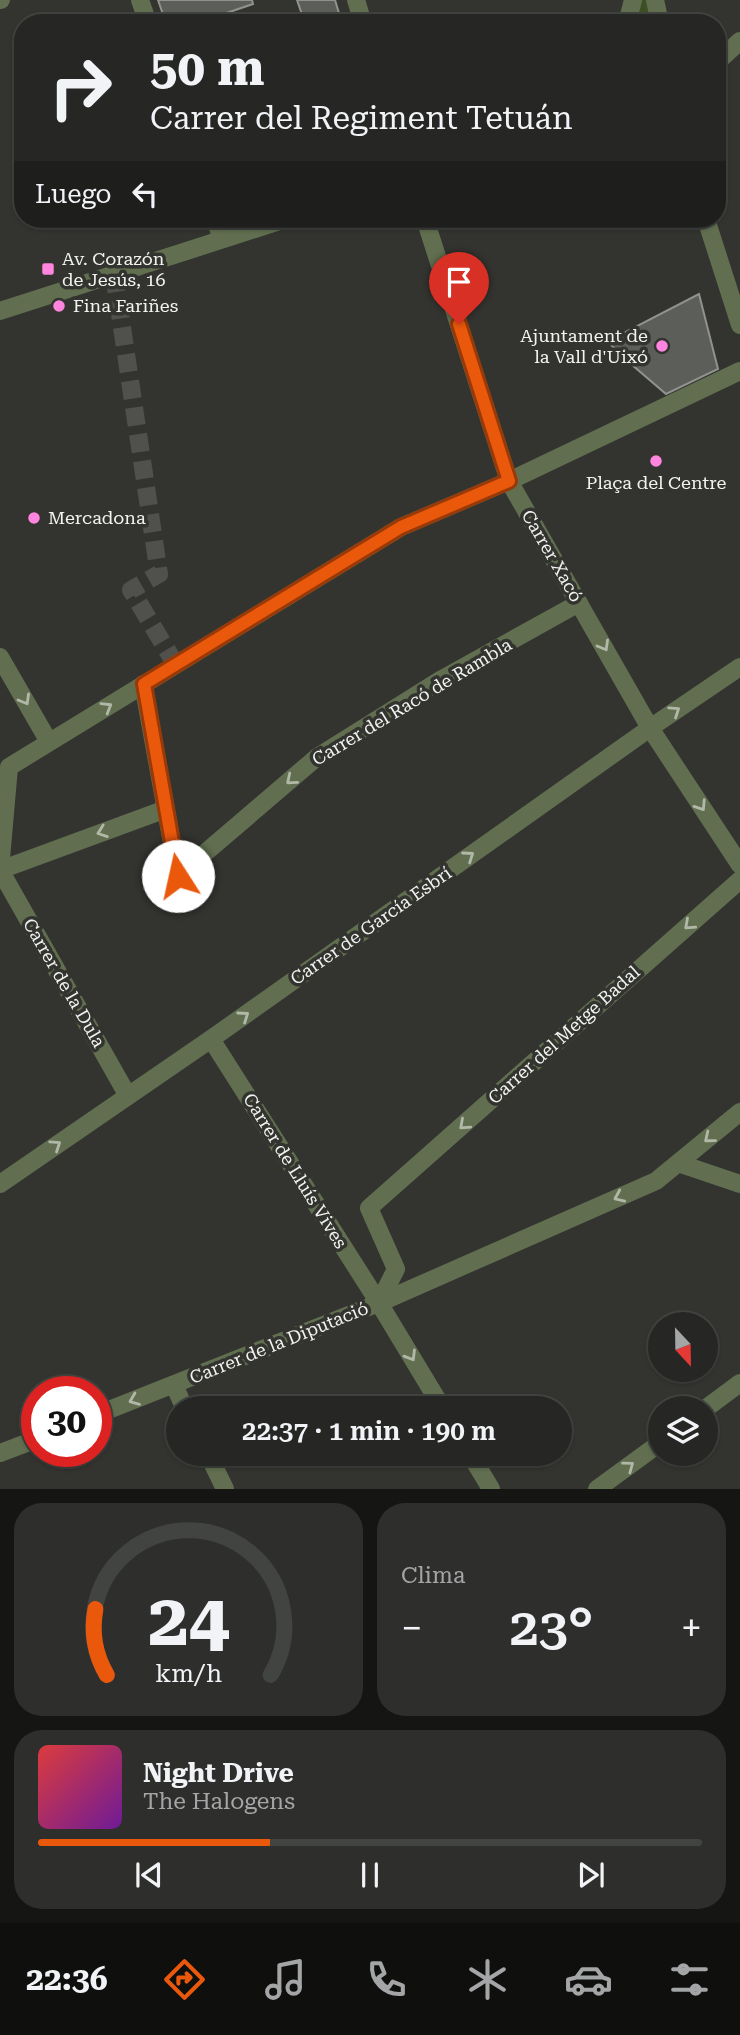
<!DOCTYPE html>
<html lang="es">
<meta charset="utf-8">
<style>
:root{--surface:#262724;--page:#2e2f2c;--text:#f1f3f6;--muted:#a4a5a6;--line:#424441;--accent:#ea580c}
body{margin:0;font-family:"Roboto Serif",serif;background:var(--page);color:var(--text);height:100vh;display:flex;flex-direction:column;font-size:26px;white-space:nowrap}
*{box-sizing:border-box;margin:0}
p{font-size:23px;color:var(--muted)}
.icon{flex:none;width:38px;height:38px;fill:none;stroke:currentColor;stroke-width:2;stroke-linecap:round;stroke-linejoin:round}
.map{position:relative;height:1489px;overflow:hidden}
.side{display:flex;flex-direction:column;gap:14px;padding:14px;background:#151514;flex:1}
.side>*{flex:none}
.guide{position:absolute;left:14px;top:14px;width:712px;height:214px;border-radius:28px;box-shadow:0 2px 5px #0004,0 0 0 2px var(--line);background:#262724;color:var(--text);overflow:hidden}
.needle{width:46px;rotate:158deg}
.fabs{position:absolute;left:648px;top:1312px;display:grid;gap:14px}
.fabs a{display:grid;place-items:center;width:70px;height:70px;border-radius:50%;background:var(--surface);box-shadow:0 2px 5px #0004,0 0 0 2px var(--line);font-size:35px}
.speed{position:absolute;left:21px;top:1376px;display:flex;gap:14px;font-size:35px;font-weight:700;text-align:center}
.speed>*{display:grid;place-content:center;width:91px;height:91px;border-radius:50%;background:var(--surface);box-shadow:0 2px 5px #0004,0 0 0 2px var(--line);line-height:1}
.speed .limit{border:10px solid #d22;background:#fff;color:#111}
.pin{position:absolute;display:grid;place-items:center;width:60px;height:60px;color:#fff;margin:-72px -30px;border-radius:50% 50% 50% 0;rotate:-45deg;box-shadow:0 0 7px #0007}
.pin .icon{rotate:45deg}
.me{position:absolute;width:77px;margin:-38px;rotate:350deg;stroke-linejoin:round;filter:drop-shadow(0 0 5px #0008)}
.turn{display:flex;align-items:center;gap:24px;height:147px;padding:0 21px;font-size:32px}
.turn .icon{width:91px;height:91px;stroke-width:2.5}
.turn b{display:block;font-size:49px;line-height:60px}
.then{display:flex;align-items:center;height:66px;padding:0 21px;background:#0003;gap:14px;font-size:26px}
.big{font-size:52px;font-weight:600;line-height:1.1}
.side .card{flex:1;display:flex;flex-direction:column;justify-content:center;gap:10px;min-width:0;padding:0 24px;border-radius:28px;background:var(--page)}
.side .dial{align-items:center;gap:0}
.dial svg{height:182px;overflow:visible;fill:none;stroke:var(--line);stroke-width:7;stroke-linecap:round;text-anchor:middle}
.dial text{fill:var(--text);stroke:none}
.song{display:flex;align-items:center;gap:21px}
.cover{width:84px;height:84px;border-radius:10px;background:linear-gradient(135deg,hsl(0 70% 55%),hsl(280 70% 35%))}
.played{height:7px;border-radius:4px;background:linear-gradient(90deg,var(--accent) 35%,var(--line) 35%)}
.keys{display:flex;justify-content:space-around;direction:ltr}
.heat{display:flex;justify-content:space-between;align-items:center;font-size:38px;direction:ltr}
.side .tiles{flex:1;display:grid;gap:14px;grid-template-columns:1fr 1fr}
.card:last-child{grid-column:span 2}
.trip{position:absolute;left:166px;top:1396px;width:406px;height:70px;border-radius:35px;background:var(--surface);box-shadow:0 2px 5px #0004,0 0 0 2px var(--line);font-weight:600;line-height:70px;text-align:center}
.dock{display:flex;height:112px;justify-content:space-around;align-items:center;background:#0f100e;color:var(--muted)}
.dock .icon{width:49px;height:49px}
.dock .current{color:var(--accent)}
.dock b{font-size:32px;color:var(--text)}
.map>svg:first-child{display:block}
</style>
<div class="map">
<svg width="740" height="1489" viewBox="0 0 740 1489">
<rect width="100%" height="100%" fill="#333430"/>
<!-- green -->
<polygon fill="#3d5024" points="640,0 649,0 655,23 635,23"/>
<!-- building -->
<g fill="#5c5e5a" stroke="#90928d" stroke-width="2">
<polygon points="158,0 252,0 253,4 197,23 166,23"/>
<polygon points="297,0 335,0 342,23 305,23"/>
<polygon points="699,294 718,369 666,394 617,352 608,341"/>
</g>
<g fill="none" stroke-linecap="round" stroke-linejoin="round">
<!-- minor-tunnel -->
<polyline stroke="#50514d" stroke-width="18" stroke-dasharray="18 9" stroke-linecap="butt" points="114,274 159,574 131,590 176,665"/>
<!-- minor -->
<g stroke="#616f50" stroke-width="18">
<polyline points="0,0 1,0"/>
<polyline points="140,0 148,23"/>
<polyline points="356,0 363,23"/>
<polyline points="655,0 660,23"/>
<polyline points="627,23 633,0"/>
<polyline points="718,61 740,41"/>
<polyline points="215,219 222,239"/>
<polyline points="425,219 509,481 650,728 740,865"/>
<polyline points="706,219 740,325"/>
<polyline points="0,311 286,219"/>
<polyline points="0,657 49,742"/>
<polyline points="143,684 178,876 316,758 442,679 579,603"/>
<polyline points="0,870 9,767 401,527 509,481 740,371"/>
<polyline points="211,1039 379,1303 443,1409"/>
<polyline points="128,1096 0,870 166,809"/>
<polyline points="678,1163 740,1184"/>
<polyline points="0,1184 211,1039 650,728 740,667"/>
<polyline points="379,1303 396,1269 369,1208 740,880"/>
<polyline points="174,1385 185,1409"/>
<polyline points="705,1409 740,1383"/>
<polyline points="96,1415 379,1303 656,1181 740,1112"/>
<polyline points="0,1453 37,1439"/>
<polyline points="208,1454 225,1489"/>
<polyline points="470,1454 491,1489"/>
<polyline points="597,1489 660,1443"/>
</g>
</g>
<!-- one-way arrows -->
<defs><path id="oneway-chevron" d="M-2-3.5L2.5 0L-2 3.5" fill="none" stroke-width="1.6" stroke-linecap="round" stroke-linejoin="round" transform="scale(1.75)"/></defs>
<g stroke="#b0b8a8">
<use href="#oneway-chevron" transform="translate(604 646) rotate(60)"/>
<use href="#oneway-chevron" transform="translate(25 700) rotate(60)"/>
<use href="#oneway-chevron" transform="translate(107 707) rotate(-31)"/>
<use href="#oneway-chevron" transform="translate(675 711) rotate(-34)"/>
<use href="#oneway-chevron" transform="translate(291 780) rotate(140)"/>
<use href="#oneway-chevron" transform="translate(701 806) rotate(57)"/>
<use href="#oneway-chevron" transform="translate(102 832) rotate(160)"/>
<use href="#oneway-chevron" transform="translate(469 856) rotate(-35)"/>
<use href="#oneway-chevron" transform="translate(689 925) rotate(138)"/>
<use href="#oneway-chevron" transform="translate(244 1016) rotate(-35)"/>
<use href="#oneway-chevron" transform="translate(464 1125) rotate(138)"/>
<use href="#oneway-chevron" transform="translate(709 1138) rotate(141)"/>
<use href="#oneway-chevron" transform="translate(56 1145) rotate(-34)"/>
<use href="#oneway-chevron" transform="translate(619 1197) rotate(156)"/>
<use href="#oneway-chevron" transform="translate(411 1356) rotate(59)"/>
<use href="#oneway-chevron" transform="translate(134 1400) rotate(158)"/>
<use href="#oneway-chevron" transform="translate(629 1466) rotate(-37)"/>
</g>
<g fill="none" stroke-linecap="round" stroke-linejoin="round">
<defs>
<polyline id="route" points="178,876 144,684 401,527 509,481 459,324"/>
</defs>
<!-- route casing -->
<use href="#route" stroke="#983908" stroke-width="18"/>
<!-- route -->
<use href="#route" stroke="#ea580c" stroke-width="12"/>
</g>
<!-- markers -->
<g fill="#ff85df" stroke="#333430" stroke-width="2.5">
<rect x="41" y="262" width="14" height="14" rx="3.5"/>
<circle cx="59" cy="306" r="7"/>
<circle cx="662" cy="346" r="7"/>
<circle cx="656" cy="461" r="7"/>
<circle cx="34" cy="518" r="7"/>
</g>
<g text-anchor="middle" stroke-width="7" stroke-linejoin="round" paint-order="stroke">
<!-- poi labels -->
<g font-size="18" fill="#f1f3f0" stroke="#333430" text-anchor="start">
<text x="62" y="265">Av. Corazón<tspan x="62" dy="21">de Jesús, 16</tspan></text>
<text x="73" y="312">Fina Fariñes</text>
<text x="648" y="342" text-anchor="end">Ajuntament de<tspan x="648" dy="21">la Vall d'Uixó</tspan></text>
<text x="656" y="489" text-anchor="middle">Plaça del Centre</text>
<text x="48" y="524">Mercadona</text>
</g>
<!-- street labels -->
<g font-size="18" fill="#f1f3f0" stroke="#333430">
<text transform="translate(552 556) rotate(60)" y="6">Carrer Xacó</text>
<text transform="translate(412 702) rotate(-31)" y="6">Carrer del Racó de Rambla</text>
<text transform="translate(371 926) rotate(-35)" y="6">Carrer de García Esbrí</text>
<text transform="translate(64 983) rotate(60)" y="6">Carrer de la Dula</text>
<text transform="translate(564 1035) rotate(-42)" y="6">Carrer del Metge Badal</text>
<text transform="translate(295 1171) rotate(58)" y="6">Carrer de Lluís Vives</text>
<text transform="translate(279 1343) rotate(-22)" y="6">Carrer de la Diputació</text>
</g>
</g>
</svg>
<div class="fabs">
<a><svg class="needle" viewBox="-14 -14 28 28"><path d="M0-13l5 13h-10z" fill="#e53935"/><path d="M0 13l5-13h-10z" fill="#a4a5a6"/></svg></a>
<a><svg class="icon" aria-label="layers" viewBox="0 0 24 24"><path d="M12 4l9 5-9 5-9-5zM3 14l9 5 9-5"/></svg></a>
</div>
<div class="speed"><div class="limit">30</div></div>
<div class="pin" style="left:459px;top:324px;background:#d93025"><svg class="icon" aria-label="arrive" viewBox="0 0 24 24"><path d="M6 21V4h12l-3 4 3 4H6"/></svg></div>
<svg class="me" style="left:178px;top:876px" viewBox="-20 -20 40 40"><circle r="19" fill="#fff"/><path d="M0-13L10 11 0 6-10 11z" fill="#ea580c"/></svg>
<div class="trip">22:37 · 1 min · 190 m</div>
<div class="guide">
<div class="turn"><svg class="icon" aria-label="right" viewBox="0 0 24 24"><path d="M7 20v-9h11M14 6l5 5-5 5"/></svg><div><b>50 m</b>Carrer del Regiment Tetuán</div></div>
<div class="then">Luego<svg class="icon" aria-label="left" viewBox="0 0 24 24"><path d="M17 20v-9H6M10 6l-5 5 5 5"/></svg></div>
</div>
</div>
<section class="side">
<div class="tiles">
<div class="card dial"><svg viewBox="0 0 100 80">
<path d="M14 69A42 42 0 1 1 86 69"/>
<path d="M14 69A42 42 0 0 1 9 40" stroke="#ea580c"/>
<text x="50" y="56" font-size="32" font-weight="700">24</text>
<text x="50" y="72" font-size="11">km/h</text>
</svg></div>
<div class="card"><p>Clima</p>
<div class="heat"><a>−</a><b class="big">23°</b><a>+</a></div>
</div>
<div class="card">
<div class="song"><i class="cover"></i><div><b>Night Drive</b><p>The Halogens</p></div></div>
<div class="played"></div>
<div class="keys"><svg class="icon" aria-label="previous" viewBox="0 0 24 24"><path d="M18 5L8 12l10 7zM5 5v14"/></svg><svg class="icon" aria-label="pause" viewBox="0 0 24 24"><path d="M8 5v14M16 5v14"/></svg><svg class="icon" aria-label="next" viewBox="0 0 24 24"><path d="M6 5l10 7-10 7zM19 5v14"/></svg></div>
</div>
</div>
</section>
<nav class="dock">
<b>22:36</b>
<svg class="icon current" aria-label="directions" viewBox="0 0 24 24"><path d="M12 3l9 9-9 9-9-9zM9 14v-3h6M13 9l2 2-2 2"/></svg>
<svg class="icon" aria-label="music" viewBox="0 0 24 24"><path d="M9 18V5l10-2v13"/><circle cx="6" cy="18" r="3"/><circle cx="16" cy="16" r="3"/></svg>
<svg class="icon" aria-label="phone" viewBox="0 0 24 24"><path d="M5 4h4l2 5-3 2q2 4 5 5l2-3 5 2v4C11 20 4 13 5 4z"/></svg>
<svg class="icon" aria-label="climate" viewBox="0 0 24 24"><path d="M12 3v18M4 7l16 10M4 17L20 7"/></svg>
<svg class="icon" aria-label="car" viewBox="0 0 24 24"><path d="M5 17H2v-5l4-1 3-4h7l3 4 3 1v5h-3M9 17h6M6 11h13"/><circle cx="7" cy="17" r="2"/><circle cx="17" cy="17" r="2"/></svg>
<svg class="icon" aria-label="filters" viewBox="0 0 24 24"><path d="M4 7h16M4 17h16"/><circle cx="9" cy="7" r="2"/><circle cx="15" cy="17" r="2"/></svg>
</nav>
